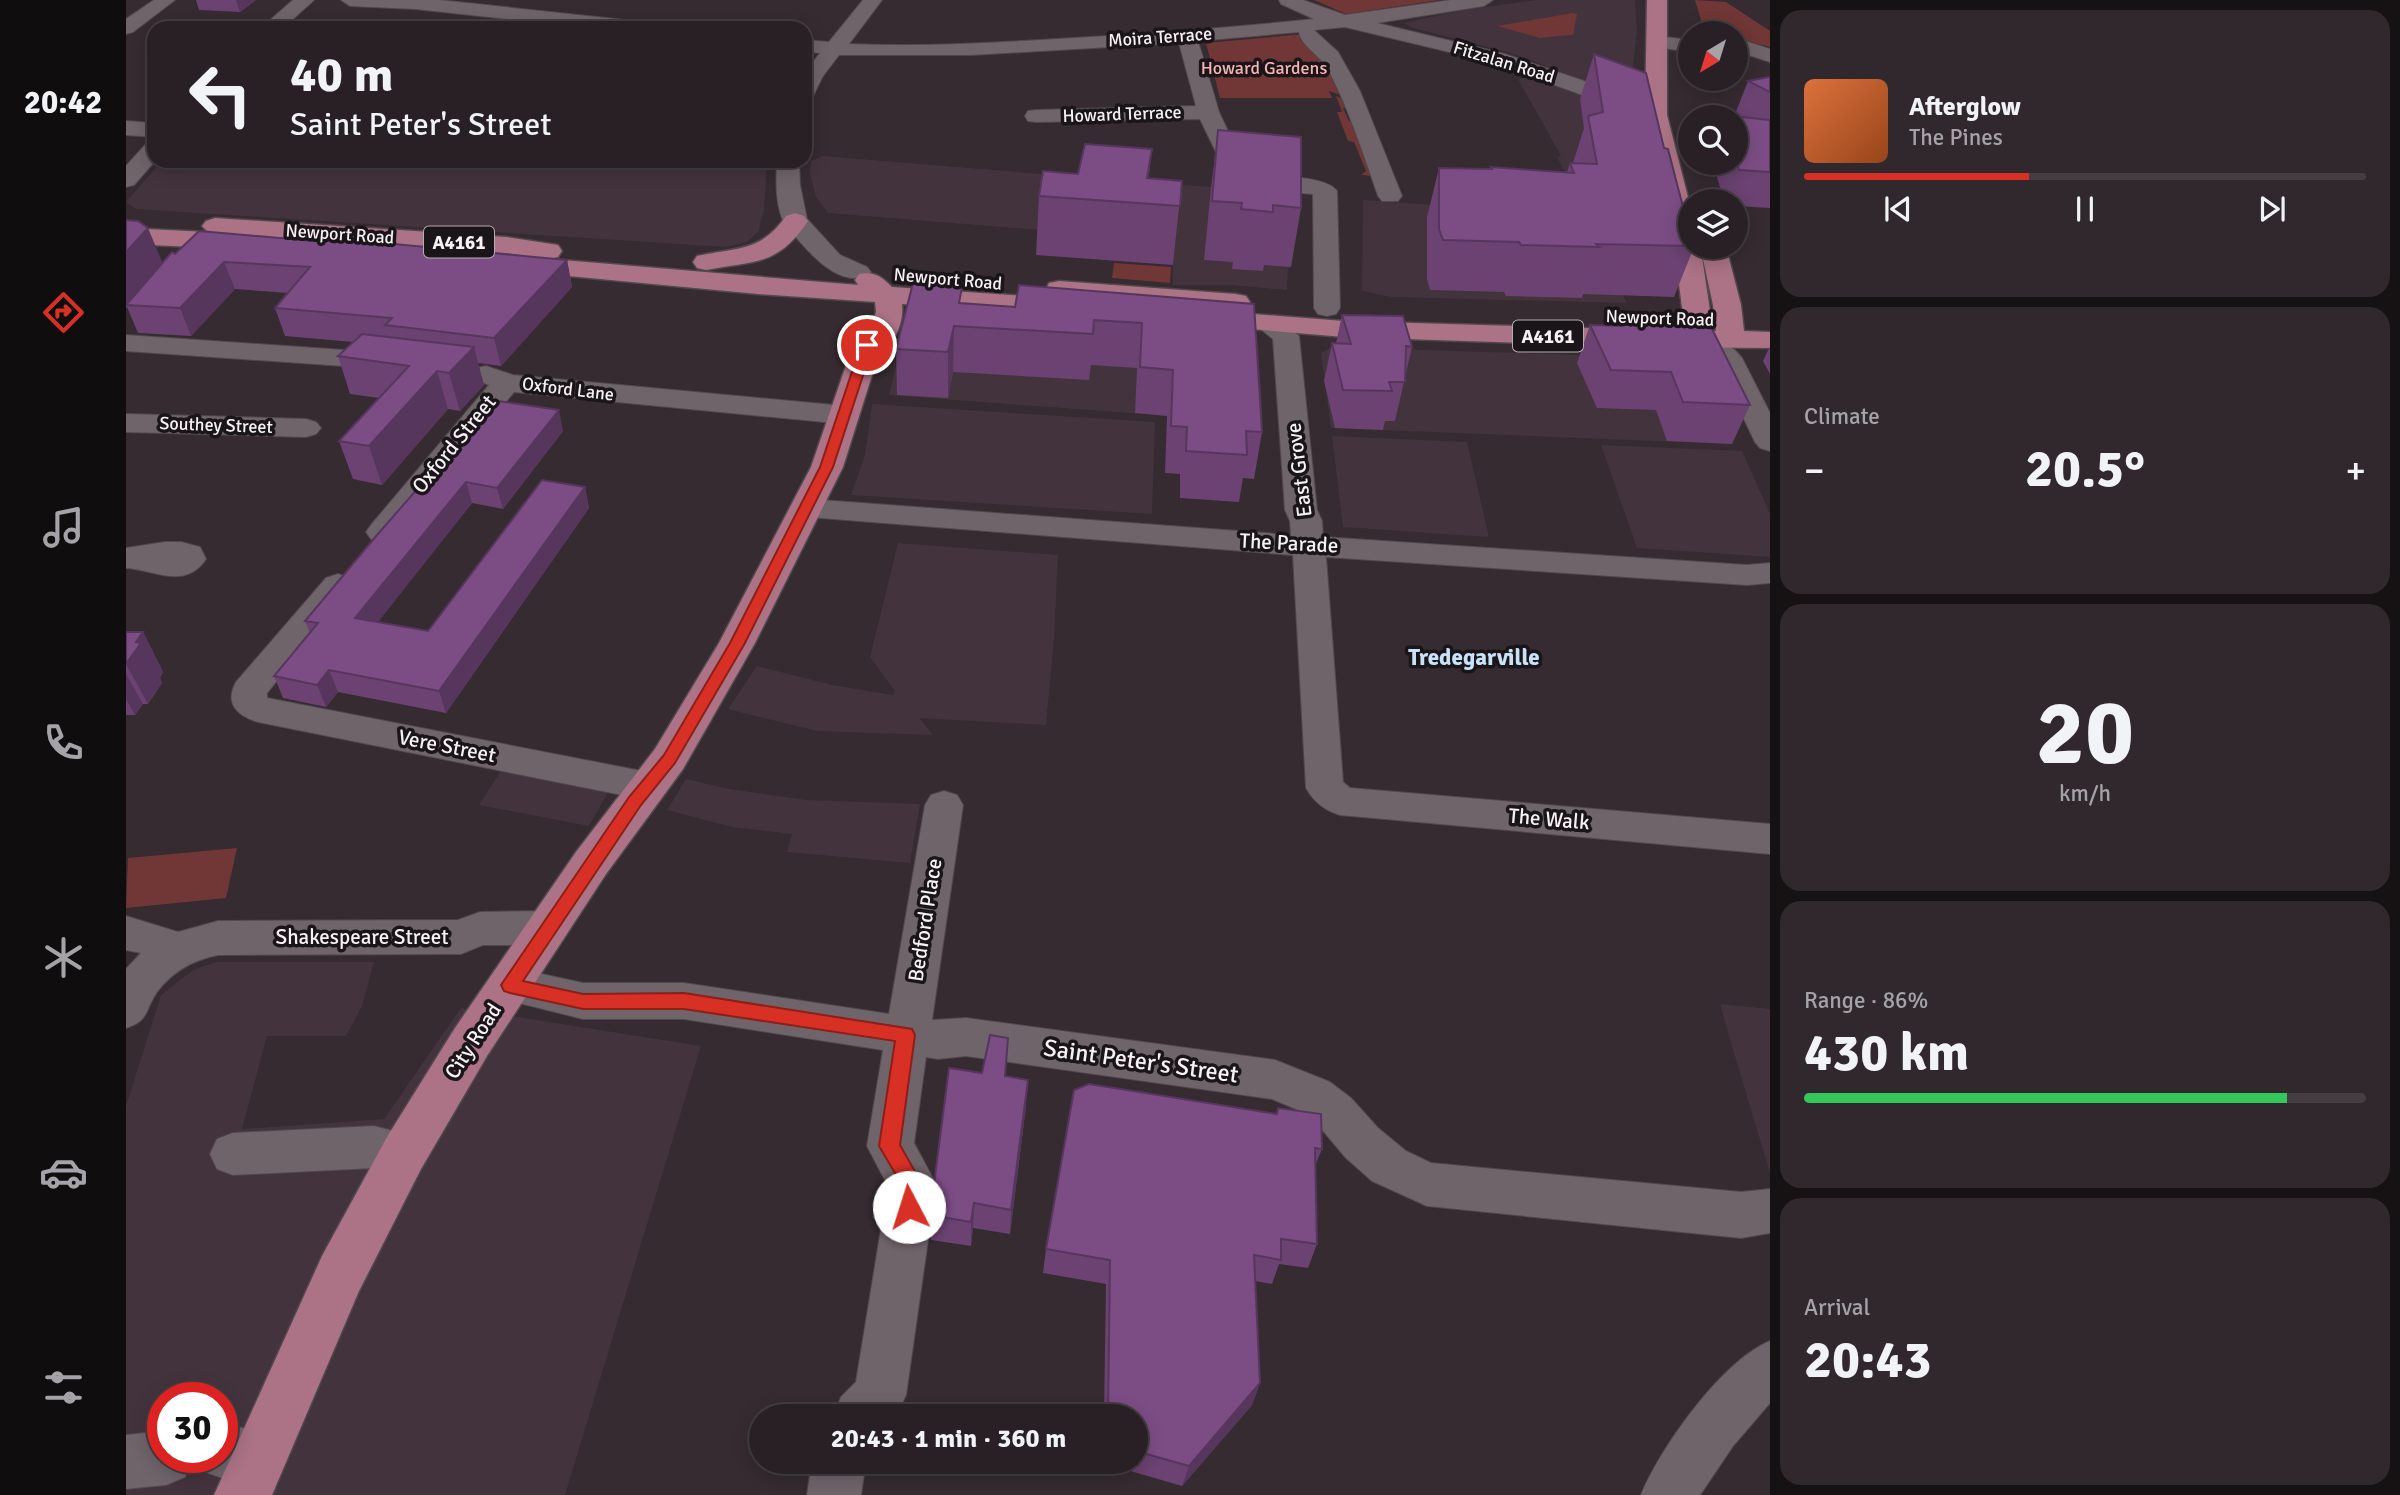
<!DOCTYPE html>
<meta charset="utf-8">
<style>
:root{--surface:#282025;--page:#30282d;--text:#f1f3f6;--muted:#a5a3a7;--line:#443e42;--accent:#d93025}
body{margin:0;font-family:Signika,sans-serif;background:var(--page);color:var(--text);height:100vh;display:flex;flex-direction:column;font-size:26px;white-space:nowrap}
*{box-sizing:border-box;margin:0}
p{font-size:23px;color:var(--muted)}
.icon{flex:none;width:38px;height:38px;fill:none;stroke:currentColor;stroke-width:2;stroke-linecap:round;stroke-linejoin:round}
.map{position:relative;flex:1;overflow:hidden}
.drawer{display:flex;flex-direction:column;gap:10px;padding:10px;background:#161214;width:630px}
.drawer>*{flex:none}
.hud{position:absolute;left:21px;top:21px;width:665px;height:147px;border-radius:21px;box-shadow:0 4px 18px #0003,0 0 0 2px var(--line);background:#282025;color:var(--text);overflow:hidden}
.needle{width:46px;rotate:218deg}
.controls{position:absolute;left:1552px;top:21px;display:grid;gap:14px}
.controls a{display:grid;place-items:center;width:70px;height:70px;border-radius:50%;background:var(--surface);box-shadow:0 4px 18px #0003,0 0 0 2px var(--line);font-size:35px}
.speed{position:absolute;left:21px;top:1382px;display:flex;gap:14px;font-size:35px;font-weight:700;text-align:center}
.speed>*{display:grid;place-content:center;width:91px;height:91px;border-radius:50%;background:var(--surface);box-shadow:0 4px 18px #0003,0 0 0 2px var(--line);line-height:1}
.speed .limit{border:10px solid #d22;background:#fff;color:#111}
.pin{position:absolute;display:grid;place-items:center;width:60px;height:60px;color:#fff;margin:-30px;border:4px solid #fff;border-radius:50%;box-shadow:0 2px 7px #0007}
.me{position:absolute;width:77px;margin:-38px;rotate:355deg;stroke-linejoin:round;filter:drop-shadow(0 0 5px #0008)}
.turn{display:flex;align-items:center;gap:24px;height:147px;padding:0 28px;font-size:32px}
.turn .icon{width:91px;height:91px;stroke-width:2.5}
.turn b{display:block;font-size:49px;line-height:60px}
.big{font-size:52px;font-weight:700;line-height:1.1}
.drawer .card{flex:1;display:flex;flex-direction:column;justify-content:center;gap:10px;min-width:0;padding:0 24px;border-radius:21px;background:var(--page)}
.drawer .dial{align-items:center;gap:0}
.dial b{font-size:91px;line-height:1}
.song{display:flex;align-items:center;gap:21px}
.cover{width:84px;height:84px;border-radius:10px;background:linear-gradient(135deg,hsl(20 70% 55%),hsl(20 70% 35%))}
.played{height:7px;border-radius:4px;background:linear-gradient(90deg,var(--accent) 40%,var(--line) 40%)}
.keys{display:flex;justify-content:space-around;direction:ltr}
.heat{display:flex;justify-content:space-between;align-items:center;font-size:38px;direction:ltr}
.charge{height:10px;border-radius:5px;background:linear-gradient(90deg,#34c759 86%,var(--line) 0)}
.trip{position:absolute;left:623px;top:1404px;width:399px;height:70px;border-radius:35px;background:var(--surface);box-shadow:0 4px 18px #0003,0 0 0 2px var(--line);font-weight:700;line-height:70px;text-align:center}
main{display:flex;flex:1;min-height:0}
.menu{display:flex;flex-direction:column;width:126px;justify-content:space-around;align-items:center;background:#100d0f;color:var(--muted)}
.menu .icon{width:49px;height:49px}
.menu .current{color:var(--accent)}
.menu b{font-size:32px;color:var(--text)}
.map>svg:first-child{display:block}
</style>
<main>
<nav class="menu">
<b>20:42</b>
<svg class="icon current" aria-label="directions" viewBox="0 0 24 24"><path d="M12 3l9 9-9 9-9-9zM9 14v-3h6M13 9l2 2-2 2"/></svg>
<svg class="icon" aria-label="music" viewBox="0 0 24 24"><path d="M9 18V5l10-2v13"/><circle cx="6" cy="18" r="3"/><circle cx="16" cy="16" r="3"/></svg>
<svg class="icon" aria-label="phone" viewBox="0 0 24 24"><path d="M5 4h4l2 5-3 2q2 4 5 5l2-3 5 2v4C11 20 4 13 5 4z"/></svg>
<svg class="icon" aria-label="climate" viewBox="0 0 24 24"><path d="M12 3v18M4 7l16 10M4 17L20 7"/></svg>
<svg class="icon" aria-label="car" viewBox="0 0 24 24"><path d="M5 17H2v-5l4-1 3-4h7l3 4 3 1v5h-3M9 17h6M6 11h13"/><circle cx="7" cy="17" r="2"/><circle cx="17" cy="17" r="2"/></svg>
<svg class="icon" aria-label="filters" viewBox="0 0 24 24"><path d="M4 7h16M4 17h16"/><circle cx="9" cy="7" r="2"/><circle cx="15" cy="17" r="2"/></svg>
</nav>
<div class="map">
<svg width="1644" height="1495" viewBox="0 0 1644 1495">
<rect width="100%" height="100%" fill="#352b31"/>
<!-- built -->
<g fill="#43333d" fill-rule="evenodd">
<polygon points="1411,0 1509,0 1511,32 1506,74 1462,82 1385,53 1287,28 1278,23 1338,10"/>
<polygon points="1403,76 1503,111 1497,295 1501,303 1266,297 1236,291 1237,200 1322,206 1446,185 1431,157 1435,156 1392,79"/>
<polygon points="697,156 927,175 914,230 702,213 690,197 684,173 685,161"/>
<polygon points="36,161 641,161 638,211 632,232 621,242 600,247 10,209 0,202"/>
<polygon points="1056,185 1165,193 1165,267 1162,268 1161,290 1106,285 1047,285 1047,265"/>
<polygon points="780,327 1127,339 1132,343 1137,423 763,395"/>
<polygon points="1206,347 1511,357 1606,444 1205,428 1195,353"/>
<polygon points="746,404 1029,422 1026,514 725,495 739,455"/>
<polygon points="1206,436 1341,442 1363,537 1217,527"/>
<polygon points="1475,445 1616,451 1644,514 1644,557 1511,548"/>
<polygon points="772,543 932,555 928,640 920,725 793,718 807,735 691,731 602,709 631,666 706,685 767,695 769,691 744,657"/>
<polygon points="376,769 484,789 463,826 353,805"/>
<polygon points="560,779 603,789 680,800 794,804 784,863 661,852 666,834 606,827 541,810"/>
<path d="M90,962h158l-12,44 -16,30h-79l-25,93 142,-10 77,-111 240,38 -136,449h-439v-389l35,-111 32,-25zM37,1398h59v60h-59z"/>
<polygon points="1594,1004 1644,1009 1644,1173 1607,1050"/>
</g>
<!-- green -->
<g fill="#713636">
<polygon points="1188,0 1314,0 1220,14"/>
<polygon points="1569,0 1600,2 1644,31 1644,47 1610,38 1610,33 1586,33 1578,30"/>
<polygon points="1447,13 1451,14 1447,35 1443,35 1414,38 1371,26"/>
<polygon points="1178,34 1198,55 1217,96 1203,91 1206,98 1094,98 1080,43"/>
<polygon points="1210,96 1217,99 1221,108 1217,108 1223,121 1227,122 1248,176 1235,175 1240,171 1228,142 1222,141 1211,112 1216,112"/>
<polygon points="988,263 1045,267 1044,283 986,278"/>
<polygon points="111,848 100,898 0,908 2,858"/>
</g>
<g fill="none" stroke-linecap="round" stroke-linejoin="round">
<defs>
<g id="minor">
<polygon points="28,0 49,0 7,32 0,34 0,19"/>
<polygon points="167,0 188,0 157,28 135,28"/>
<polygon points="215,0 313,0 518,22 528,28 465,28 289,9 224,6"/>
<path d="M737,0h19l-33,44c69,3 139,-1 208,-5 86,-5 171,-11 257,-20l-33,-15 -2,-4h24l42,15 106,-15h42l-9,6 -107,17 128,31 132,45 3,5 -3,5h-16l-130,-47 -146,-35 -31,3 24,22 22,39 42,105 -4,5h-16l-4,-5c-15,-43 -29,-87 -50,-127 -7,-12 -28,-25 -29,-37l-101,9 21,71 28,60 9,3c20,2 69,0 81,16l3,117 -4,6 -9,2 -9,-2 -4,-6 -1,-114 -61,-5 -22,-8 -30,-62 -164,3 -8,-1 -3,-5 3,-5 8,-1 160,-4 -17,-63 -208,12h-132l-16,21 -11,22 -7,2v-28l15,-19 -15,-1v-12l24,2z"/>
<polygon points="1531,36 1564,40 1564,52 1524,46 1521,42 1524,38"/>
<polygon points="1610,38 1644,49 1644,62 1610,51"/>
<polygon points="0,121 28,123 28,137 0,135"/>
<polygon points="28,142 29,161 8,185 0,187 0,166 20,144"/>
<path d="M651,161h22l1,24 7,34 33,36 27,12 4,5 -4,5c-34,9 -61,-29 -81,-51 -11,-17 -10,-45 -9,-65z"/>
<path d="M1140,315l9,2 24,19 18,174 5,11 1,16 424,28 23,-2v20l-23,2 -421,-28 17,225 7,6 420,36v30l-430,-39c-16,-5 -26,-13 -34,-27l-13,-233 -485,-38 -11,-2 -4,-7 4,-7 11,-2 483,36 -1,-14 -5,-11 -12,-171 -20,-16 4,-6z"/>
<path d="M1574,331c14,3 33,15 42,27l28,55v38l-10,-3 -5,-6 -38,-79 -30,-24 3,-6z"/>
<polygon points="0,335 261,353 271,355 275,361 271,367 261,369 0,351"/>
<polygon points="360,366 387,375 719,406 729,409 733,415 729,421 719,424 388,392 267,539 256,542 245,539 240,532 245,525 363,385 350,380 346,374 350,368"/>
<polygon points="0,414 180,419 190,422 195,428 190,434 180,437 0,432"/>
<path d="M39,542h16l19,5 6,12c-21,32 -54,10 -80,9v-20z"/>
<path d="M212,574l12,4 4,7 -87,108v5l380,74 13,4 6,10 -6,10 -13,4 -389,-78c-20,-6 -34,-18 -22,-40l90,-104z"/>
<polygon points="818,791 831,795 837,805 806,1020 840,1018 1149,1060 1204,1082 1225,1098 1252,1128 1280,1151 1305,1163 1615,1192 1644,1189 1644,1233 1615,1238 1301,1206 1246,1181 1220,1158 1193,1126 1172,1110 1146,1099 840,1056 812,1059 800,1057 788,1143 810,1184 780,1395 770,1416 708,1416 715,1397 730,1382 762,1186 741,1146 757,1050 558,1019 457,1019 369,997 363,985 369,973 384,967 457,983 558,983 763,1014 799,805 805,795"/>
<path d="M422,911l15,5 6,12 -6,12 -15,5h-65l-22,9 -243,1c-25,5 -45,16 -61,37 -13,19 -7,28 -31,36v-59l15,-16 -15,-3v-34l52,16 40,-11 240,-1 22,-8z"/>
<polygon points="248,1126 294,1138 301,1153 294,1168 278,1174 248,1168 107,1175 91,1169 84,1154 91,1139 107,1133"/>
<path d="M1644,1341v62l-37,43 -33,49h-59c19,-47 81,-134 129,-154z"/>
<path d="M96,1425l38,5 19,8 8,19 -8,19c-27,11 -49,6 -76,-5l-5,-13h24z"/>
<polygon points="37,1431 37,1458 67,1458 59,1477 40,1485 0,1489 0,1435"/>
<polygon points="686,1461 740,1461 735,1495 681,1495"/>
</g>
<g id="major">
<path d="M1521,0h20v115l23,90v42h36l15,58 3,26 26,1v16l-122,-1 -304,-10 -152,-13 -4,-6 4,-6 10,-2 142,11 341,10 -12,-94 -28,-122zM1575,250l12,55 3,26h-3z"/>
<path d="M669,213l9,3 4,5c-31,46 -53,39 -102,49l-9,-2 -4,-6 4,-6c39,-9 63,-3 89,-40z"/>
<polygon points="89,218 380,237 432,245 436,251 432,257 423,259 380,253 125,236 129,241 125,246 116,249 0,244 0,228 82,232 76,226 80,221"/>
<path d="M389,256l343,29 -3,-5 4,-6c15,-3 22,2 33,13l177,12 10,2 4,6 -4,6 -10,2 -167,-11c2,18 -6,38 -22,46l-37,117 -88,176 -72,126 -77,105 -119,182 -66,113 -62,122 -87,204h-58l108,-239 65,-119 68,-109 121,-176 79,-103 64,-106 92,-176 42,-122 4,-6 11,-5 8,-22 -1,-10 -117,-8 -252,-24 -4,-6 4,-6z"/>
<polygon points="933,281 1110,294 1120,296 1124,302 1120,308 1110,310 923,295 920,289 923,283"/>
</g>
</defs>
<!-- minor casing -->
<use href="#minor" stroke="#51484e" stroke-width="2"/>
<!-- major casing -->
<use href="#major" stroke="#51484e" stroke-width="3"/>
<!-- minor -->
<use href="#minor" fill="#70646b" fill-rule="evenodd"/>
<!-- major -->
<use href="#major" fill="#ab7385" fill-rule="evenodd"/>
</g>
<!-- wall -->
<g fill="#6b4272">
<polygon points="70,0 130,0 114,12 73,10"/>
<polygon points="1468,54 1538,148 1568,247 1548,297 1457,294 1456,298 1380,296 1378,292 1304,290 1301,279 1301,217 1313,168 1365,169 1365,167 1441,172 1444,163 1447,163 1458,128 1454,99"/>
<polygon points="1644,77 1644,208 1610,206 1610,201 1598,201 1587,163 1610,163 1610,117 1595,117 1596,115 1614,117 1609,114 1622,81"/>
<polygon points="1092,130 1175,208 1165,267 1138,265 1137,271 1106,269 1107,262 1078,260 1085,188"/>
<polygon points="952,174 1056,181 1047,265 910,255 913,196"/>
<polygon points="0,220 36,263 49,254 200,242 441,260 446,287 375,366 352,363 358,385 334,411 322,409 256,485 227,479 213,441 253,398 224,394 212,356 227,342 159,336 149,308 162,293 109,289 65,336 12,333 1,307 0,308"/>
<polygon points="836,303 889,307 1128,304 1136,432 1128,479 1117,478 1113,502 1054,498 1054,474 1039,473 1041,416 1009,413 1011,368 965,365 963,380 827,372 822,398 771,395 770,349"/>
<polygon points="1216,315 1286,347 1269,421 1259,421 1257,430 1209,428 1198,381 1206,343 1210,343"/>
<polygon points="1491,320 1624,405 1606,444 1541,441 1530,410 1471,408 1451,363 1464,325 1489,326"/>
<polygon points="1644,346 1644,374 1637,361"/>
<polygon points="437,431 377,509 346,503 251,622 302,631 459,487 463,508 320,713 212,692 200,707 157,698 148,676 184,633 179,621 305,480"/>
<polygon points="0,632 17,632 37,672 34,678 36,683 22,704 17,704 9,715 0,715"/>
<polygon points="856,1073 880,1076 900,1106 884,1234 847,1228 845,1246 805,1240 804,1215"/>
<polygon points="1152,1108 1196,1149 1189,1166 1191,1244 1182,1268 1153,1264 1146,1284 1129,1281 1134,1383 1126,1405 1056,1486 977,1463 977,1461 1010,1461 1010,1416 978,1416 980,1284 917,1273 920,1249 1150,1114"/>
</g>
<!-- shaded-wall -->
<g fill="#57365d">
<polygon points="110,0 130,0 114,12"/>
<polygon points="1026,149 1020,203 1021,178"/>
<polygon points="22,228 37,264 0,305 0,252"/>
<polygon points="441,260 446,287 375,366 368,338"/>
<polygon points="98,262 109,289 65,336 54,308"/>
<polygon points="828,326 827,372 822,398 822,352"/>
<polygon points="348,347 358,385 334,411 323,373"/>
<polygon points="311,371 322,409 256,485 243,446"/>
<polygon points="433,410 437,431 377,509 371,488"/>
<polygon points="340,482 346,503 238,640 229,618"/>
<polygon points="459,487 463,508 320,713 313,691"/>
<polygon points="17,632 37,672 34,678 36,683 22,704 0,664 10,642"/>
<polygon points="203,670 212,692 200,707 191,685"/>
<polygon points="0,674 17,704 9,715 0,699"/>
<polygon points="902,1080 900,1106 884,1234 885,1210"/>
<polygon points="848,1203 847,1228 845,1246 845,1222"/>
<polygon points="1134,1383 1126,1405 1056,1486 1063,1466"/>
</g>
<!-- building -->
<g fill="#7c4d85" stroke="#57365d" stroke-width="2">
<polygon points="1468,54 1520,73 1538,148 1542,149 1564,234 1564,246 1470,244 1473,247 1395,245 1393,242 1317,240 1313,229 1313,168 1366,169 1365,167 1448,173 1444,163 1471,164 1462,116 1477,112"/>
<polygon points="1644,77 1644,92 1622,81"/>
<polygon points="1596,115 1644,120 1644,172 1613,170 1610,160 1610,117 1596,117"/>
<polygon points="1092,130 1175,137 1175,208 1147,205 1147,212 1115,209 1116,203 1086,201"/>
<polygon points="959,144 1026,149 1021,178 1056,181 1054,206 913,196 917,171 952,174"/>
<polygon points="0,220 12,221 22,228 0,252"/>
<polygon points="73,231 200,242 203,238 441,260 368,338 259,325 266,318 149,308 184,267 98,262 54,308 0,305 46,252 49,254"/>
<polygon points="787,283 836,287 833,303 889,307 893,285 1128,304 1136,432 1120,431 1121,455 1060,451 1061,427 1045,426 1047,370 1014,367 1016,323 968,320 967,334 828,326 822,352 770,349"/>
<polygon points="1216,315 1277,316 1286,347 1280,346 1279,382 1263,382 1266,391 1217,390 1206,343 1225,344"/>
<polygon points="1491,320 1584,325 1624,405 1557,402 1545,372 1485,370 1464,325 1494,326"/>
<polygon points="236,334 348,347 323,373 311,371 243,446 213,441 283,366 212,356"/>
<polygon points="372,401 433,410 371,488 340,482 229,618 302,631 416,480 459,487 313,691 203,670 191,685 148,676 192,623 179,621 251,535 300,479 305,480"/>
<polygon points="0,632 17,632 10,642 15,643 0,664"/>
<polygon points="864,1035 882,1038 879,1076 902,1080 885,1210 848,1203 845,1222 804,1215 823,1068 856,1073"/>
<polygon points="963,1084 1151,1114 1152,1108 1195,1114 1196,1149 1189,1148 1191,1244 1155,1239 1155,1260 1128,1255 1134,1383 1063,1466 1010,1451 1010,1416 982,1416 984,1260 920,1249 948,1090"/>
</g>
<!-- route -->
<polygon fill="#d93025" stroke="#8d1f18" stroke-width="2" points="741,342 747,345 707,467 619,643 549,763 515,805 397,981 457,994 558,993 786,1029 789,1035 774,1145 796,1184 790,1214 783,1217 776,1214 773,1207 776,1185 753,1146 769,1041 558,1009 457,1009 384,993 378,991 375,985 503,797 538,755 604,643 694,467 735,345"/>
<g text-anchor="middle" stroke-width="7" stroke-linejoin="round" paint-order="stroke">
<!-- far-street labels -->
<g font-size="18" fill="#f7f0f4" stroke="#1a1518">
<text transform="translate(1034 37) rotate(-4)" y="6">Moira Terrace</text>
<text transform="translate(1378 62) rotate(17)" y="6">Fitzalan Road</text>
<text transform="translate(996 114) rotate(-2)" y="6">Howard Terrace</text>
<text transform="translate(214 234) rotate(4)" y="6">Newport Road</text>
<text transform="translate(822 279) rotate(5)" y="6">Newport Road</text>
<text transform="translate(1534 318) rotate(2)" y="6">Newport Road</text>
<text transform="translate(442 389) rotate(7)" y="6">Oxford Lane</text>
<text transform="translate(90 425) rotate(2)" y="6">Southey Street</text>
</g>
<!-- far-park labels -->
<g font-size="18" fill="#f8b4b2" stroke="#1a1518">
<text x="1138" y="74">Howard Gardens</text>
</g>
<!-- shield labels -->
<g fill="#1a1518" stroke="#b5aeb2" stroke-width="2">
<rect x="298" y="226.5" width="70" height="31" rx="5"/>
<rect x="1387" y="320.5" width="70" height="31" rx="5"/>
</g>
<g font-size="19" font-weight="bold" fill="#f7f0f4">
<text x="333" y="249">A4161</text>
<text x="1422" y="343">A4161</text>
</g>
<!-- street labels -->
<g font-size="21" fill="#f7f0f4" stroke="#1a1518">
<text transform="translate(328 444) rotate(-51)" y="7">Oxford Street</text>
<text transform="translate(1173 470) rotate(-97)" y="7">East Grove</text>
<text transform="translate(1163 543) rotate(3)" y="7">The Parade</text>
<text transform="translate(321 746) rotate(11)" y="7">Vere Street</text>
<text transform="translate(1423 819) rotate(5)" y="7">The Walk</text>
<text transform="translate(799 920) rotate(-81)" y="7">Bedford Place</text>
<text x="236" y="944">Shakespeare Street</text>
<text transform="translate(347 1041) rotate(-57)" y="7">City Road</text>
</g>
<!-- neighbourhood labels -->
<g font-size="23" font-weight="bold" fill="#c8e2f7" stroke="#1a1518">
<text x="1348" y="665">Tredegarville</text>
</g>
<!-- near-street labels -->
<g font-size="24" fill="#f7f0f4" stroke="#1a1518">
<text transform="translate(1015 1061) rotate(8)" y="8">Saint Peter's Street</text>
</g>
</g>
</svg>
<div class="controls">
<a><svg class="needle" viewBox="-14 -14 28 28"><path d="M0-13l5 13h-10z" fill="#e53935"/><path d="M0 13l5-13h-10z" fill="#a5a3a7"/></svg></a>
<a><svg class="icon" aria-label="search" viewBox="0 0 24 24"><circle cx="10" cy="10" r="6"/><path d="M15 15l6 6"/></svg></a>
<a><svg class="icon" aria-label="layers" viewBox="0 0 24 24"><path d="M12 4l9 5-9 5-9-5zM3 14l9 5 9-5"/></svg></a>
</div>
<div class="speed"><div class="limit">30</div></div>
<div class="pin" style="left:741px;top:345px;background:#d93025"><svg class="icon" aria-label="arrive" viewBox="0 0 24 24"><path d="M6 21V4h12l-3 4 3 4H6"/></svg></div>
<svg class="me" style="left:783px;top:1207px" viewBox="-20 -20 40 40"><circle r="19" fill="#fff"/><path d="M0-13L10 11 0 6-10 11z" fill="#d93025"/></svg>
<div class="trip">20:43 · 1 min · 360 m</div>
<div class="hud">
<div class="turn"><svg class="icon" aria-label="left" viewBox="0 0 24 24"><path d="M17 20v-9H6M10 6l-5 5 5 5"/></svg><div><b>40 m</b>Saint Peter's Street</div></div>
</div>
</div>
<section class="drawer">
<div class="card">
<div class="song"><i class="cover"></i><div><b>Afterglow</b><p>The Pines</p></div></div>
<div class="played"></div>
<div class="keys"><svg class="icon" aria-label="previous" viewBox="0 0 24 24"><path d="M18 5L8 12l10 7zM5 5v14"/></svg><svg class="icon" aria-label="pause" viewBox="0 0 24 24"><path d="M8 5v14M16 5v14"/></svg><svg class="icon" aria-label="next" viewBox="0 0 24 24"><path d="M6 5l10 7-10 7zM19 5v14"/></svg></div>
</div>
<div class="card"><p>Climate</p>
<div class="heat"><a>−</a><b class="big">20.5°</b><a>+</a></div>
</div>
<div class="card dial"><b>20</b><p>km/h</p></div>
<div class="card"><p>Range · 86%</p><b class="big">430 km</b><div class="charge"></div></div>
<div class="card"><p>Arrival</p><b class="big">20:43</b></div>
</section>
</main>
